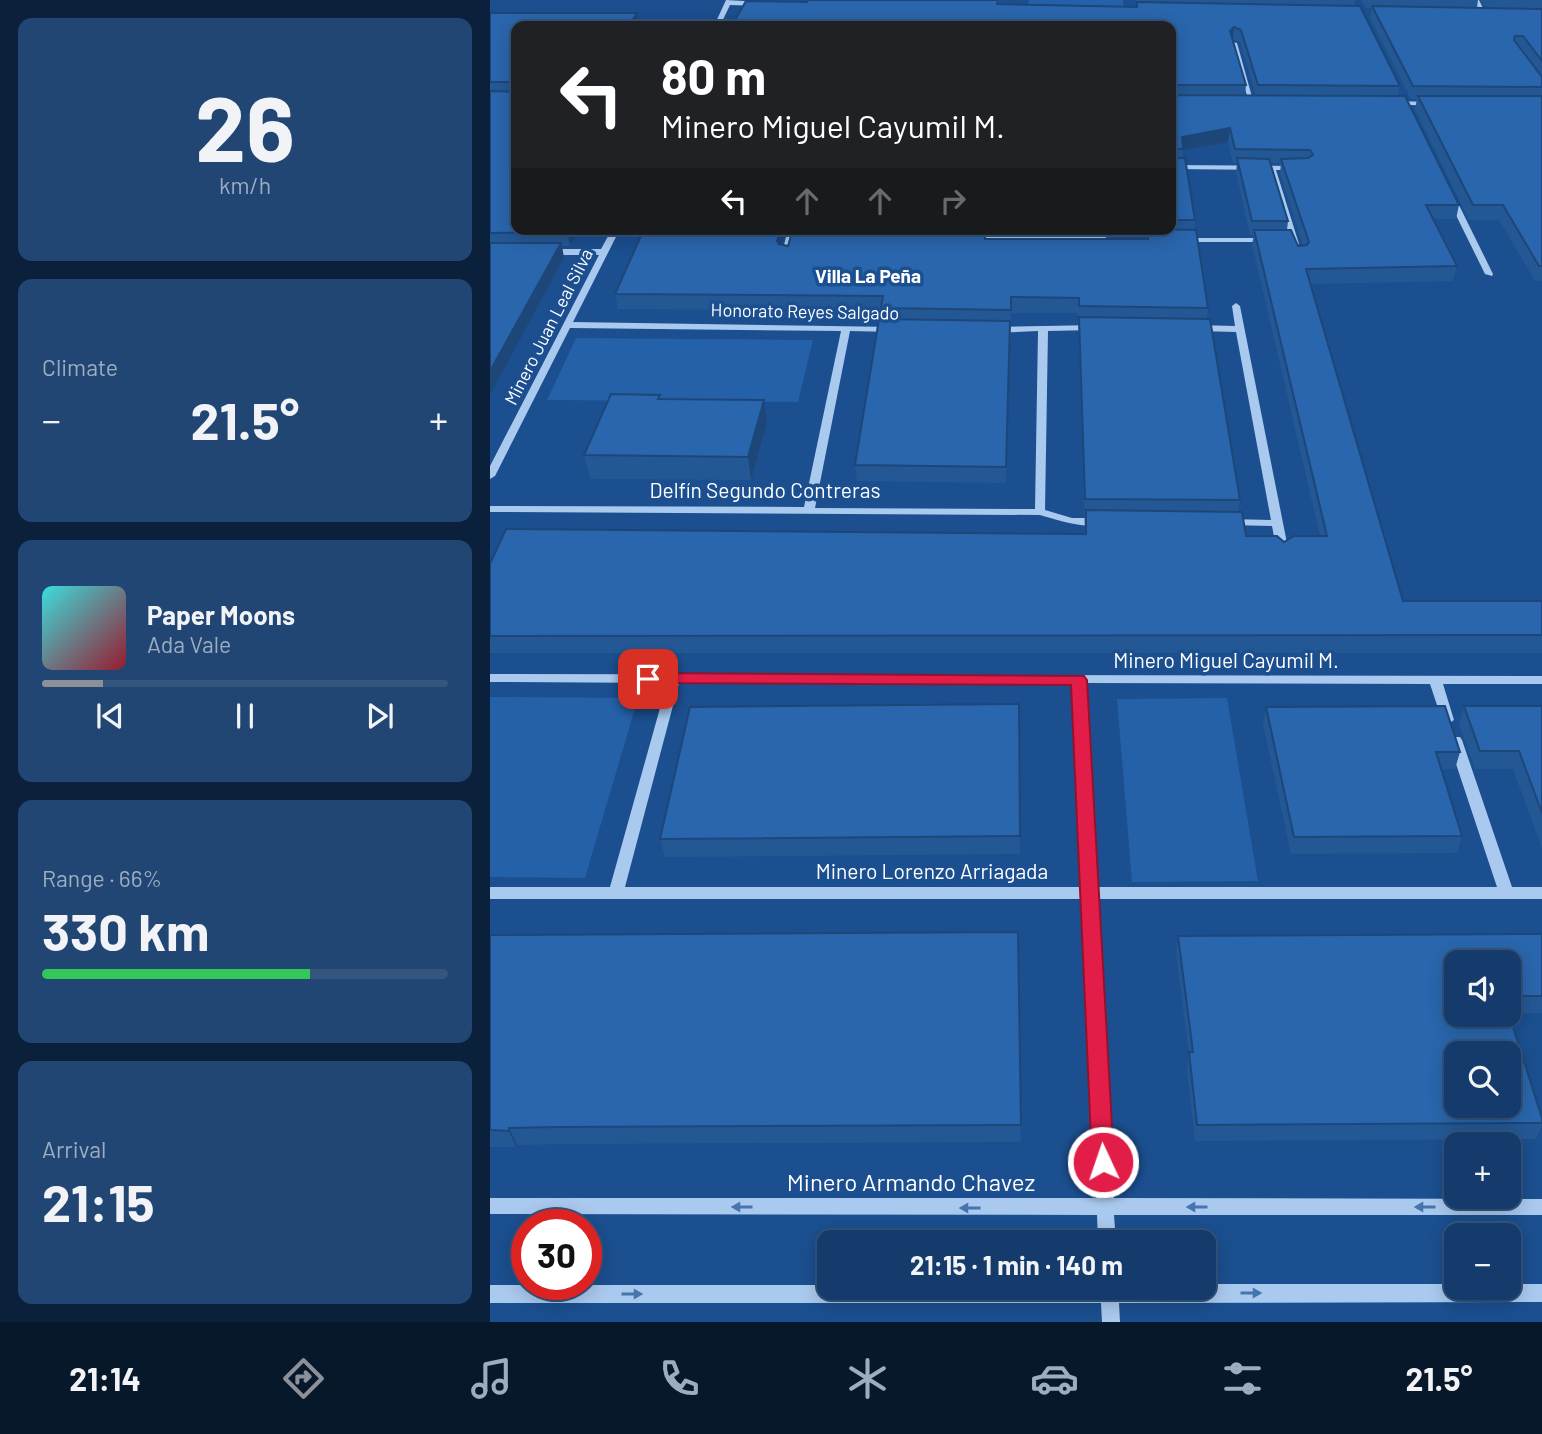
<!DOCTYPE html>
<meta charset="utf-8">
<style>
:root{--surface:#143b6b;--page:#214673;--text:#f1f3f6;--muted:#9dadc1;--line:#33557e;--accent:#8c9099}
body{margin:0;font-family:Barlow,sans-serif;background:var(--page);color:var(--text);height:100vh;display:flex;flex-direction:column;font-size:26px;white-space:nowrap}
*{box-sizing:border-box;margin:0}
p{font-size:23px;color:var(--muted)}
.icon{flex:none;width:38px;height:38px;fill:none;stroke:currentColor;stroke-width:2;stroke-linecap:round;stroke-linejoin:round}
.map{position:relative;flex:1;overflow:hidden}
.details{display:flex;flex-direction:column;gap:18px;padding:18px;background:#0b203b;width:490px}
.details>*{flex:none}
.banner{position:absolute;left:21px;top:21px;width:665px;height:214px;border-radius:14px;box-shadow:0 4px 18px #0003,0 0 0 2px var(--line);background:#202124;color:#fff;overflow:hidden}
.fabs{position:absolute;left:954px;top:950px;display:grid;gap:14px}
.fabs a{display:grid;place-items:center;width:77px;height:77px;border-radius:14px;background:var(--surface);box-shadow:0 4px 18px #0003,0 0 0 2px var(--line);font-size:35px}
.speed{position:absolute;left:21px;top:1209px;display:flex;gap:14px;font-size:35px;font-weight:700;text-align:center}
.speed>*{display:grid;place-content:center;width:91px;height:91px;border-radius:50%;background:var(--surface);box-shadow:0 4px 18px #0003,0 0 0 2px var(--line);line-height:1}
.speed .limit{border:10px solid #d22;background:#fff;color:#111}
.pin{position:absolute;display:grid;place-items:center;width:60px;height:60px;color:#fff;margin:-30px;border-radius:14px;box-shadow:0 4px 10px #0006}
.me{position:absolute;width:77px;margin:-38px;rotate:357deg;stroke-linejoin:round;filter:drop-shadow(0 0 5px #0008)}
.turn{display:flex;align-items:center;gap:24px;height:147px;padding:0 35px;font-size:32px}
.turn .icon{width:91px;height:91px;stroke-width:2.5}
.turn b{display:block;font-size:49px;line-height:60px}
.lanes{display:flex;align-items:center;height:66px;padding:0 35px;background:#0003;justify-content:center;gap:35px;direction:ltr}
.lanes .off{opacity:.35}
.big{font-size:52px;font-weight:700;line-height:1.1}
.details .card{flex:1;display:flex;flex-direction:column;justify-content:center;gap:10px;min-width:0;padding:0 24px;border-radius:14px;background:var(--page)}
.details .dial{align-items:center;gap:0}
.dial b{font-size:91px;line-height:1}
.song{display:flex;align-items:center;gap:21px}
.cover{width:84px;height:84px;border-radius:10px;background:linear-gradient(135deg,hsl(180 70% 55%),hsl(350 70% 35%))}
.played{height:7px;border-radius:4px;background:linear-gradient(90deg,var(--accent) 15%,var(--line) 15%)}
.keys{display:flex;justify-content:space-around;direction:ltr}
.heat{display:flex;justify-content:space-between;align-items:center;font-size:38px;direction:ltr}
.charge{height:10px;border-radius:5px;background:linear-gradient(90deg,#34c759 66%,var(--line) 0)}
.trip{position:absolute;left:327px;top:1230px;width:399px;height:70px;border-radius:14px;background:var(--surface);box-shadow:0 4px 18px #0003,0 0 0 2px var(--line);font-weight:700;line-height:70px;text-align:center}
.menu{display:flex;height:112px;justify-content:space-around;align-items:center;background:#08182b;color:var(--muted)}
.menu .icon{width:49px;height:49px}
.menu .on{color:var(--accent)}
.menu b{font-size:32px;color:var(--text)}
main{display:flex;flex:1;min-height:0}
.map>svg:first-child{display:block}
</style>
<main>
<section class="details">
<div class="card dial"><b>26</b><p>km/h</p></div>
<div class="card"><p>Climate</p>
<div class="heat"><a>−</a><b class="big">21.5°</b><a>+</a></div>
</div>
<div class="card">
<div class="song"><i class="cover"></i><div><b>Paper Moons</b><p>Ada Vale</p></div></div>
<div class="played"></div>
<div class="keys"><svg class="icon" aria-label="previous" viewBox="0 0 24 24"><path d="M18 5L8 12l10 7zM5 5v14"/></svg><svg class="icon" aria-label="pause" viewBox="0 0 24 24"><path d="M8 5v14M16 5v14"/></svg><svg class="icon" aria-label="next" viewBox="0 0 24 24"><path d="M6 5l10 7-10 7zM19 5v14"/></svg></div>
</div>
<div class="card"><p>Range · 66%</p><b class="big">330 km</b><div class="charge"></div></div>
<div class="card"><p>Arrival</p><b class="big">21:15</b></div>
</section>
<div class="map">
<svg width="1052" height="1322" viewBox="0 0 1052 1322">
<rect width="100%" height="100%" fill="#1b4f8f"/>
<!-- green -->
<g fill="#2461a8">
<polygon points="539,0 633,0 633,6 538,4"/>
<polygon points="86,338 323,340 308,402 57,400"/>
<polygon points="0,697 148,698 95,878 0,877"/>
<polygon points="737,698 768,881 642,882 627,699"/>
</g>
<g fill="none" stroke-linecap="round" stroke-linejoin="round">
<!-- minor -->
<g fill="#a9c9ee" fill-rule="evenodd">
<polygon points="236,0 271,2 274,4 271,6 240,5 230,26 224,26"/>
<polygon points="983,0 989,0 997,16 993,16"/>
<polygon points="742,42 747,43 764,104 759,103"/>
<polygon points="902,101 943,102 946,104 943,106 900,104 900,102"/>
<polygon points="681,165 808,166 809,168 805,170 786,170 809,244 805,246 801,244 779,170 681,169"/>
<polygon points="959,197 966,199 1003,274 1002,276 995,274 958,199"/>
<path d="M122,229h8l-47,93 322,5v4l-3,1 -42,-1 -35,177 220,1 3,-178 -43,2 -5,-3 5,-3 103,-2v4l-3,1 -47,1 -3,179 27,8h29l5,3c-15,11 -49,-1 -66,-6l-550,-3v-6l314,1 37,-176 -271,-3 -75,148 -5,3v-13l109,-211h-50l-4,-3 4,-3h52z"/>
<polygon points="298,229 306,229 300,253 296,256 292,253"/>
<polygon points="476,237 615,237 619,239 615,241 479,241 475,239"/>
<polygon points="690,238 779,238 783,240 779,242 690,242"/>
<polygon points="746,303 750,306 793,523 799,553 793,556 787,553 782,526 738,525 733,522 738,519 781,520 746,332 707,331 702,328 707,325 745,326 742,306"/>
<path d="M0,674l1052,2v8h-99l11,36 -6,4 -6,-4 -12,-36 -345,-1 12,204h400l-49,-147 2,-3h10l2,3 50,147h30v12h-445l17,299 428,1v16h-428l2,27h-18l-1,-27 -607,-1v-16h606l-13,-299h-593v-12h120l57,-204 -177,-1zM189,683h394l9,204h-457z"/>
<polygon points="714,1284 966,1284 966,1288 1018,1288 1018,1284 1052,1284 1052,1302 629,1303 630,1322 612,1322 611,1303 0,1303 0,1285 340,1285 340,1288 714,1288"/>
</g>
</g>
<!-- wall -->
<g fill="#245895" fill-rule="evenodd">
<path d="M318,0h192v2h-2v2l139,3 -1,-7h219l-1,6 46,80 -2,9 61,110 -3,14h-23l24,47 -4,15 -142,3 92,317h139v52h-1052v-89l595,-30 -7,-221h-67l-5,170 -149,-2 -2,-16 27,-146 -1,-8 -263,-2 -3,-15 29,-65h143l-5,15 6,2 197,-7h161v-4h-2l-1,-6h28v-203h-655v203h64l-10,17h-8l2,12 -74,137v-382h147l2,12h93l75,-23zM742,39l8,3 16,53h-11l1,-10zM738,142l5,21h4l-1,9 14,63h4l-2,9 68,292 -36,6 -38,-6 -8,-24 2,-12 -33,-181 1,-11 -14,-78 1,-10 -12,-62v-8zM780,163h11l-1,10 23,73h-5l-11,-16 1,-9z"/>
<polygon points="871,0 988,0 987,7 996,8 991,0 1052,0 1052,281 1045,281 1009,220 979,220 925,109 927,99 921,99 880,18 882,8 877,8"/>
<polygon points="171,399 277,423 261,480 100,479 94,455"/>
<polygon points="529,704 530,854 175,857 170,839"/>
<polygon points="974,706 1052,706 1052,848 1023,769 985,769 969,724"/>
<polygon points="776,707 970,752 965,769 951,769 972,836 967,853 801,854 773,724"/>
<polygon points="528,932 531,1142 74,1144 27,1145 26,1147 0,1147 0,935"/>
<path d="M1052,934v79h-33l33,105v8l-6,13 -341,2 -8,-72 2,-15 -13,-101 2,-17zM1018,962v53h-52z"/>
</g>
<!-- shaded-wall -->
<g fill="#1d4779">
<polygon points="147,13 149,25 139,25"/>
<polygon points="744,27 743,39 738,44 740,31"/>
<polygon points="740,128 738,142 693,150 692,137"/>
<polygon points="79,229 90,229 80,246 77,232"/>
<polygon points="291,229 297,229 288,255 287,241"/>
<polygon points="71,243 74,258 0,395 0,371"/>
<polygon points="274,400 277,423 261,480 258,457"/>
<polygon points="19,1128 27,1145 26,1147 19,1131"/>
</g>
<!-- building -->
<g fill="#2a66ad" stroke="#1d4779" stroke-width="2" fill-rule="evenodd">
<polygon points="318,0 508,0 507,4 647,7 647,2 870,6 910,86 768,85 751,30 744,27 740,31 756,85 682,85 681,88 681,26 26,26 26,229 79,229 77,232 0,233 0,91 23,92 26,85 23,82 0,82 0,13 147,13 139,25 242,25 256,1 317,2"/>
<polygon points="882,6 1052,9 1052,61 1033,36 1025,36 1024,40 1052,77 1052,87 923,86"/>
<polygon points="681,93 682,95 915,96 969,205 936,205 967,266 816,269 913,601 1052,601 1052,635 0,636 0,564 16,529 596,534 596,510 752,512 756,536 787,536 794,542 804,536 837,536 764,230 801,230 808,246 817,245 819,242 791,159 818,158 823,155 820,150 745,149 740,128 692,137 693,149 681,149"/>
<polygon points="928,96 1052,96 1052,266 1049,266 1013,205 983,205"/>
<polygon points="681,157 682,158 695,158 705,220 681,220"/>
<polygon points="747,158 779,159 798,221 762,221"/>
<polygon points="154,229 291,229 287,241 289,244 298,246 303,229 495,229 495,239 658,239 657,229 706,230 718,308 589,306 589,298 521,297 521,310 391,308 393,296 125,294"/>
<polygon points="0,243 71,243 0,371"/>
<polygon points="589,317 720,319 750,500 595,499"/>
<polygon points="389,319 520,321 516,467 365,465"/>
<polygon points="121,394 170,395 168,399 274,400 258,457 94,455"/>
<polygon points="529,704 530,836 170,839 200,707"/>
<polygon points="955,706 970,752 946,752 972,836 804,837 776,707"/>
<polygon points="974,706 1052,706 1052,813 1029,751 990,751"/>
<polygon points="528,932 531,1125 67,1127 19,1128 19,1131 0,1130 0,935"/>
<path d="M1052,934v62h-34v-34h-52v53h52v-4l34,107v5l-345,2 -8,-73h4l-15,-116zM966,1054h52v52h-52z"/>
</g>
<!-- one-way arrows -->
<defs><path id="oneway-solid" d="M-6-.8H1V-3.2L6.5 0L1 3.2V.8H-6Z" transform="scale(1.75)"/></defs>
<g fill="#4674ac">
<use href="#oneway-solid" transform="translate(252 1207) rotate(-180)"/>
<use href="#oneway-solid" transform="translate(707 1207) rotate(180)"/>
<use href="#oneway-solid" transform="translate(935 1207) rotate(180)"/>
<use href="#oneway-solid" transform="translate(480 1208) rotate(-180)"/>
<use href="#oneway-solid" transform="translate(761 1293)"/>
<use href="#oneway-solid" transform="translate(142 1294)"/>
</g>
<!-- route -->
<polygon fill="#e11d48" stroke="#92132f" stroke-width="2" points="158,673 594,676 597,680 624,1162 621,1169 613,1172 605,1169 602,1162 581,685 152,683 150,679 152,675"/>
<g text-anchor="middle" stroke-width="7" stroke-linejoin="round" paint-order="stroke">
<!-- far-street labels -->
<g font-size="18" fill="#fff" stroke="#1b4f8f">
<text transform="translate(315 312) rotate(1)" y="6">Honorato Reyes Salgado</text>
<text transform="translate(59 327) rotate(-63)" y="6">Minero Juan Leal Silva</text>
</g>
<!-- far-neighbourhood labels -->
<g font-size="19" font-weight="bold" fill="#fff" stroke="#1b4f8f">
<text x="378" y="283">Villa La Peña</text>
</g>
<!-- street labels -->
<g font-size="21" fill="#fff" stroke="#1b4f8f">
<text x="275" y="498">Delfín Segundo Contreras</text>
<text x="736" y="668">Minero Miguel Cayumil M.</text>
<text x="442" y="879">Minero Lorenzo Arriagada</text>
</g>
<!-- near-street labels -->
<g font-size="24" fill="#fff" stroke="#1b4f8f">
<text x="421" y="1191">Minero Armando Chavez</text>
</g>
</g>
</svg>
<div class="fabs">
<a><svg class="icon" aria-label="sound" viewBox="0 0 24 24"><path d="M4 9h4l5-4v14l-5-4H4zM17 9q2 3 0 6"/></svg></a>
<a><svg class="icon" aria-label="search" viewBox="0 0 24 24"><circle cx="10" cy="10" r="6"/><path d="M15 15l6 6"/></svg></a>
<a>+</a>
<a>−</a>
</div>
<div class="speed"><div class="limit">30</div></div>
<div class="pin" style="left:158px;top:679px;background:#d93025"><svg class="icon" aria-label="arrive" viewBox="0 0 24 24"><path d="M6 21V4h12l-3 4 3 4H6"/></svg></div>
<svg class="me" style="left:613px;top:1162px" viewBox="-20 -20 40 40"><circle r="17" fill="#e11d48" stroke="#fff" stroke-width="3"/><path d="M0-11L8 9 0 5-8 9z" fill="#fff"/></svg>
<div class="trip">21:15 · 1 min · 140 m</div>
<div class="banner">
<div class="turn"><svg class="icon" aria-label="left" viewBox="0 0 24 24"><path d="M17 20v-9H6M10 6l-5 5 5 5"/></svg><div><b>80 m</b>Minero Miguel Cayumil M.</div></div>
<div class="lanes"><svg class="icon" aria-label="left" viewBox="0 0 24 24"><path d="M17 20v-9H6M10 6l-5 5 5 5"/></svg><svg class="icon off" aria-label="ahead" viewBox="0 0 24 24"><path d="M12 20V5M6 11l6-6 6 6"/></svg><svg class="icon off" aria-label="ahead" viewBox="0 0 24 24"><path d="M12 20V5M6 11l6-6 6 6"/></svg><svg class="icon off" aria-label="right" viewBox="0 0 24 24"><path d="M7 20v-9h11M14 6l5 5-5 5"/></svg></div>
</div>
</div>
</main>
<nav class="menu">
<b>21:14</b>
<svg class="icon on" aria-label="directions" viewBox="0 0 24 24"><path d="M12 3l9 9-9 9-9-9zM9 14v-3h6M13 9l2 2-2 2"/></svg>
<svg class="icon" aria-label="music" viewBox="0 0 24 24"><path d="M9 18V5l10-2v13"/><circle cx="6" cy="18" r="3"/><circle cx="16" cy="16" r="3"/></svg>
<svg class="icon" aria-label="phone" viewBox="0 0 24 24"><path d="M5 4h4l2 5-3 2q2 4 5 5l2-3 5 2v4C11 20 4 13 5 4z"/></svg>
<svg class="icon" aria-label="climate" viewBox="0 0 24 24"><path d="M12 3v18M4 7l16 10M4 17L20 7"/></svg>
<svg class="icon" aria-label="car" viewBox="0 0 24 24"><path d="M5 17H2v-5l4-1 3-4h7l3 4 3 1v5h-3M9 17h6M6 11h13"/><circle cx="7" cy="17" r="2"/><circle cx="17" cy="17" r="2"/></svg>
<svg class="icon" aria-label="filters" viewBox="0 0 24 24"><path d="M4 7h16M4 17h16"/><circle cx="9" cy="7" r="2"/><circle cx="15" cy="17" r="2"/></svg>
<b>21.5°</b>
</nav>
